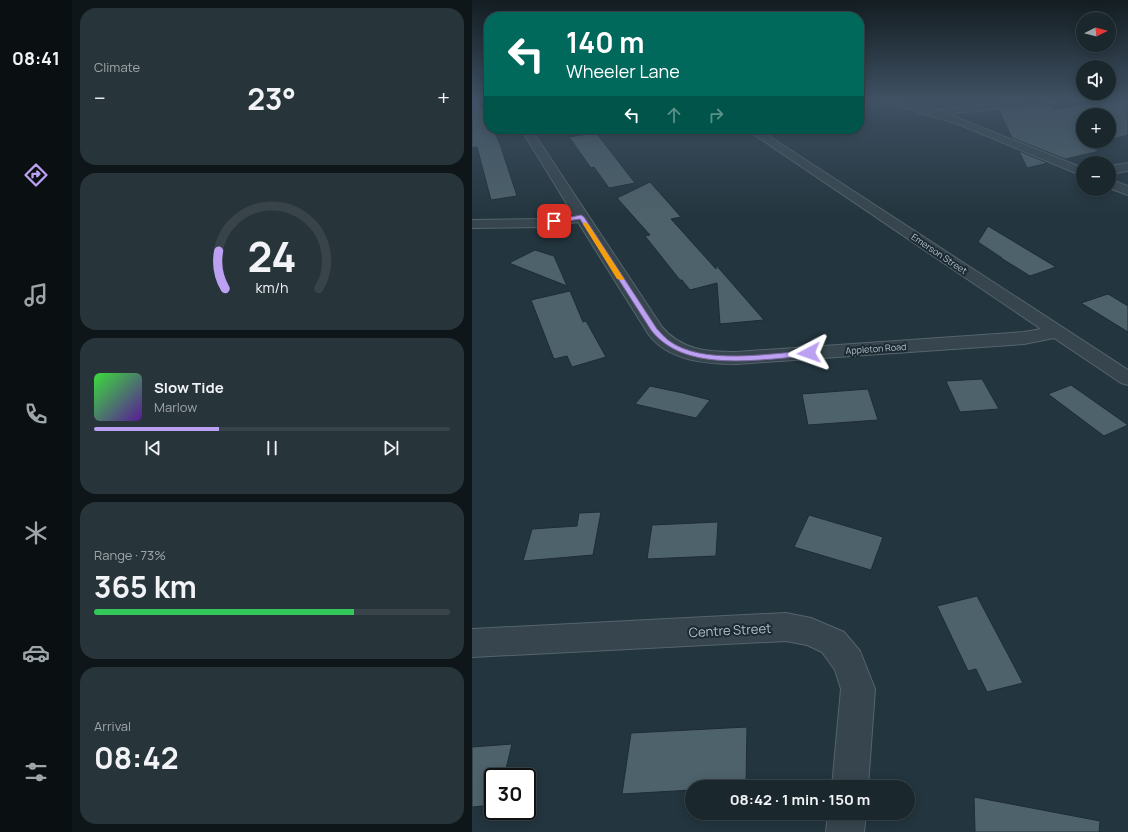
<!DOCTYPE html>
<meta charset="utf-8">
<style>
:root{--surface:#1a282e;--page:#27343a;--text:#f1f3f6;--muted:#9fa6aa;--line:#38444a;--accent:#bca0f2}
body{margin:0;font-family:Manrope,sans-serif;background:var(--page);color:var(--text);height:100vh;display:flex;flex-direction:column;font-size:15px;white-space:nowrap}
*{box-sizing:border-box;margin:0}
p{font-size:13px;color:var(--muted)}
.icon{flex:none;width:22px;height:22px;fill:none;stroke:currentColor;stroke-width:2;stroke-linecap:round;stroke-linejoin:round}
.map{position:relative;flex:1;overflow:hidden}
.details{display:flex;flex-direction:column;gap:8px;padding:8px;background:#0e1619;width:400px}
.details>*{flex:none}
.guide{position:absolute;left:12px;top:12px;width:380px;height:122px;border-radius:16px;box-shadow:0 2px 10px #0003,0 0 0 1px var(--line);background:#00695c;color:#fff;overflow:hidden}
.needle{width:26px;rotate:84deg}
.buttons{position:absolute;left:604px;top:12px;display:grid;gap:8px}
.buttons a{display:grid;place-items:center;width:40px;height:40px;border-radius:50%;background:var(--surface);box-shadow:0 2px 10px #0003,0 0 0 1px var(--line);font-size:20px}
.speed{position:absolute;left:12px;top:768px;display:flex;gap:8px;font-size:20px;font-weight:700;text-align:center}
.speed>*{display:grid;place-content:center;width:52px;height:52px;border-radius:50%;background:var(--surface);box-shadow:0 2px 10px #0003,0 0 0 1px var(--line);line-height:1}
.speed .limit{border:2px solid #111;border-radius:6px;background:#fff;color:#111}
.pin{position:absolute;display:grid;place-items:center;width:34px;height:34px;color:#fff;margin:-17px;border-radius:8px;box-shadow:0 2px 6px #0006}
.me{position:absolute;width:44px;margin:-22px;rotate:266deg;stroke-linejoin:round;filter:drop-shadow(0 0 3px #0008)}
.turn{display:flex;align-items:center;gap:14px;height:84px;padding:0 16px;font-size:18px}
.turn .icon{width:52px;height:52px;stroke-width:2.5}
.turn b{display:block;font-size:28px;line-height:34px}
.lanes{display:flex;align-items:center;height:38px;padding:0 16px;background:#0003;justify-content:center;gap:20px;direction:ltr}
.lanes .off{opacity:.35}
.big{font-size:30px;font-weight:700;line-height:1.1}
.details .card{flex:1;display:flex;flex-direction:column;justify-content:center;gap:6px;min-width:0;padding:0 14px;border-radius:16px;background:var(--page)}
.details .dial{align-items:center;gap:0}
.dial svg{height:104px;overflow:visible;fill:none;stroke:var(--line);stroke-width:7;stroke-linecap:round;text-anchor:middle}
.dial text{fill:var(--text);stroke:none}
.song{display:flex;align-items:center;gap:12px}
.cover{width:48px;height:48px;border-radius:6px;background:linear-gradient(135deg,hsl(120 70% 55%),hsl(270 70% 35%))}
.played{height:4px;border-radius:2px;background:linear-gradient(90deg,var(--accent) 35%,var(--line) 35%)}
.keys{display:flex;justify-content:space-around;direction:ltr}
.heat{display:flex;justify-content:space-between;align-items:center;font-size:22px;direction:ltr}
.charge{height:6px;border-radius:3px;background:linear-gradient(90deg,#34c759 73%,var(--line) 0)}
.trip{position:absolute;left:213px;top:780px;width:230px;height:40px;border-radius:20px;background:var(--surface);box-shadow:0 2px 10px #0003,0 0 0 1px var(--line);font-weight:700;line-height:40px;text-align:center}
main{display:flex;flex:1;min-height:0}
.dock{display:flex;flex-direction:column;width:72px;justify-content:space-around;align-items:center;background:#0a1012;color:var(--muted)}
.dock .icon{width:28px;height:28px}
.dock .on{color:var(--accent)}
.dock b{font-size:18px;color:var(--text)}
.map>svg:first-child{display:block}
</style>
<main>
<nav class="dock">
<b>08:41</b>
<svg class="icon on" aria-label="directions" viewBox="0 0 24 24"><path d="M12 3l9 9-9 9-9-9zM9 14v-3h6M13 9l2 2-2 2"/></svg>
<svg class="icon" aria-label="music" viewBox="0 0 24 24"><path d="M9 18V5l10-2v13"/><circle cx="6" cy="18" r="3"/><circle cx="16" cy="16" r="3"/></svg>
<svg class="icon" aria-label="phone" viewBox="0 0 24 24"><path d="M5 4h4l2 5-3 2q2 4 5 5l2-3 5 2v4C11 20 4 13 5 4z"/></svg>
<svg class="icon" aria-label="climate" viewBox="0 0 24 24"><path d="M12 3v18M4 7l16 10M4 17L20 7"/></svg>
<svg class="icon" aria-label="car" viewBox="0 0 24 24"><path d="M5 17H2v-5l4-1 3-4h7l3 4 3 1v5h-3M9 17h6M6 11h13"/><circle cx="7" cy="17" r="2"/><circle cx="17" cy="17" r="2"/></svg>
<svg class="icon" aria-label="filters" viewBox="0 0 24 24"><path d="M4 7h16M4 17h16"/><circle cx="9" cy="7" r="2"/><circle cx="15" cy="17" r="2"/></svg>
</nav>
<section class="details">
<div class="card"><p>Climate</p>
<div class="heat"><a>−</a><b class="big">23°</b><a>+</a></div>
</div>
<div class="card dial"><svg viewBox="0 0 100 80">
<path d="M14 69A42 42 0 1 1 86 69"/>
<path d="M14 69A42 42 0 0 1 9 40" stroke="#bca0f2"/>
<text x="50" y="56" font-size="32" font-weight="700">24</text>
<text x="50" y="72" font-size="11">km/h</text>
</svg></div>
<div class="card">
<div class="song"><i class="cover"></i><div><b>Slow Tide</b><p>Marlow</p></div></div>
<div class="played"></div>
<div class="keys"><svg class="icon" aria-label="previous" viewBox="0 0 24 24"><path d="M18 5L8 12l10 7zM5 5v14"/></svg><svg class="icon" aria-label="pause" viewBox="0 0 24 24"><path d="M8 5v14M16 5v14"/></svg><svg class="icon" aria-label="next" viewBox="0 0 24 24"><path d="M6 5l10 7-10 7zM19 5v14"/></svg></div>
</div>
<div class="card"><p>Range · 73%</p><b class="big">365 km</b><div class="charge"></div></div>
<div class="card"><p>Arrival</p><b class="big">08:42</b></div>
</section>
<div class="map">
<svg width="656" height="832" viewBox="0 0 656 832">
<rect width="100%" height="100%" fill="#23353e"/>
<!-- building -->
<g fill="#4e626b" stroke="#1e2d35">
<polygon points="0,99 5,99 17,122 17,129 21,129 28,144 45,196 19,200 5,147 0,148"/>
<polygon points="656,100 656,135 637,140 637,115 611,115 611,141 630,141 612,145 628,151 593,159 540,138 527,110 580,104 580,109"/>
<polygon points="124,133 125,134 163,183 137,188 122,167 119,168 97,137"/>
<polygon points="547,151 576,163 555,168"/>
<polygon points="178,182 209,217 199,219 244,269 244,265 292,320 248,324 245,283 218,290 210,280 208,280 173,236 178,235 145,198"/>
<polygon points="516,226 584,267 558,276 529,258 530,258 506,242"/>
<polygon points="63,250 82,256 95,286 37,263"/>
<polygon points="98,291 111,322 114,321 134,357 100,367 95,356 82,359 59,300"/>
<polygon points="636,294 656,306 656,332 609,303"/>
<polygon points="510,379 527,409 488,412 474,381"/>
<polygon points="599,385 656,425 632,436 576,394"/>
<polygon points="178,386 211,393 238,400 224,418 163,404"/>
<polygon points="396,389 406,420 336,425 330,394"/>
<polygon points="129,512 121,555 51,561 60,529 105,526 107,513"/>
<polygon points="337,515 411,537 399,570 322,547"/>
<polygon points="246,522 244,556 175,559 180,525"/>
<polygon points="505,596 551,683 515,692 504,669 496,671 465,606"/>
<polygon points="275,727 274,787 220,787 220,790 150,794 159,733"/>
<polygon points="40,744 32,777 21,777 21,805 0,807 0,747"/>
<polygon points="502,797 628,821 627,832 503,832"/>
</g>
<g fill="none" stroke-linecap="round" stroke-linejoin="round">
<defs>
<g id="street">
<polygon points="407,99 423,99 464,110 561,99 592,99 587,102 476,114 611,168 611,176 486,124 409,101"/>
<path d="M49,129h10l131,198c19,23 46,25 75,25l287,-20 17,-3 -295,-200h12l370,241v15l-7,-2 -67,-45 -30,6 -287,20c-31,0 -68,-3 -88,-29l-71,-113 -38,5 -68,1v-8l68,-1 33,-5z"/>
<polygon points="656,163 656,171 637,174 637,166"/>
<polygon points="637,179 656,186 656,195 637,188"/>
<polygon points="314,613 339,618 372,632 388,651 403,689 396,787 360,787 369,689 363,670 350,652 335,645 314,641 0,657 0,629"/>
<polygon points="356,813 394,813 392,832 354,832"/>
</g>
</defs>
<!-- street casing -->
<use href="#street" stroke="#55646c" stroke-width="2"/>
<!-- street -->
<use href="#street" fill="#37464e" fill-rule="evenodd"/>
</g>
<!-- sky -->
<linearGradient id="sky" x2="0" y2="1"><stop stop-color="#131d22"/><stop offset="0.46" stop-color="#3f5163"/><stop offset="1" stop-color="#3f5163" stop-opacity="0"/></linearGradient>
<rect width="656" height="215" fill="url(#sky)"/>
<!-- route -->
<path fill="#bca0f2" stroke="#7a689d" d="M109,215l3,2 73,112c4,4 7,8 11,11 34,26 101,13 141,11l4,2 -4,3c-49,3 -124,18 -158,-26l-71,-111 -26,4 -3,-2z"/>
<!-- slow -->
<polygon fill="#f59e0b" points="111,222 116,224 152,279 151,280 145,279 111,224"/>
<g text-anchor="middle" stroke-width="4" stroke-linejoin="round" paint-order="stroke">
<!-- far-street labels -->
<g font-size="9" fill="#b3c1c9" stroke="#1c2b33">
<text transform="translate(467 254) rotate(34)" y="3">Emerson Street</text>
<text transform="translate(404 349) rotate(-4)" y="3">Appleton Road</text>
</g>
<!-- near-street labels -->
<g font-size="13" fill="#b3c1c9" stroke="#1c2b33">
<text transform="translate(258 630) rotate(-3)" y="5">Centre Street</text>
</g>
</g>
</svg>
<div class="buttons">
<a><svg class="needle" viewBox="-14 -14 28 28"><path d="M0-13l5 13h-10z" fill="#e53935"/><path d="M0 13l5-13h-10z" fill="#9fa6aa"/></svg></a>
<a><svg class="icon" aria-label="sound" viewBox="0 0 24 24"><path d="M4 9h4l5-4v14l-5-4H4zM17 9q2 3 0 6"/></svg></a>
<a>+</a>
<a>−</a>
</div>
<div class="speed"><div class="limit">30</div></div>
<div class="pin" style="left:82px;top:221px;background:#d93025"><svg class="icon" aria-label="arrive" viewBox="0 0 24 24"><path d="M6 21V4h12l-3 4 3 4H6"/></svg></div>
<svg class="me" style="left:337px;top:353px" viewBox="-20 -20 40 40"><path d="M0-17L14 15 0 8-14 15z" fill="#bca0f2" stroke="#fff" stroke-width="4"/></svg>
<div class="trip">08:42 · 1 min · 150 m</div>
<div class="guide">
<div class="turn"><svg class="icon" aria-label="left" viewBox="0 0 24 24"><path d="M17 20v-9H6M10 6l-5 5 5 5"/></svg><div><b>140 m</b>Wheeler Lane</div></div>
<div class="lanes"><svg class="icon" aria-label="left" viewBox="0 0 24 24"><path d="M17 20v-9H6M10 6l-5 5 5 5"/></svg><svg class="icon off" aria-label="ahead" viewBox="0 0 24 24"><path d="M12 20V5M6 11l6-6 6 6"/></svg><svg class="icon off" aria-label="right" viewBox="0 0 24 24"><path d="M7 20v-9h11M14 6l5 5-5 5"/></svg></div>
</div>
</div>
</main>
